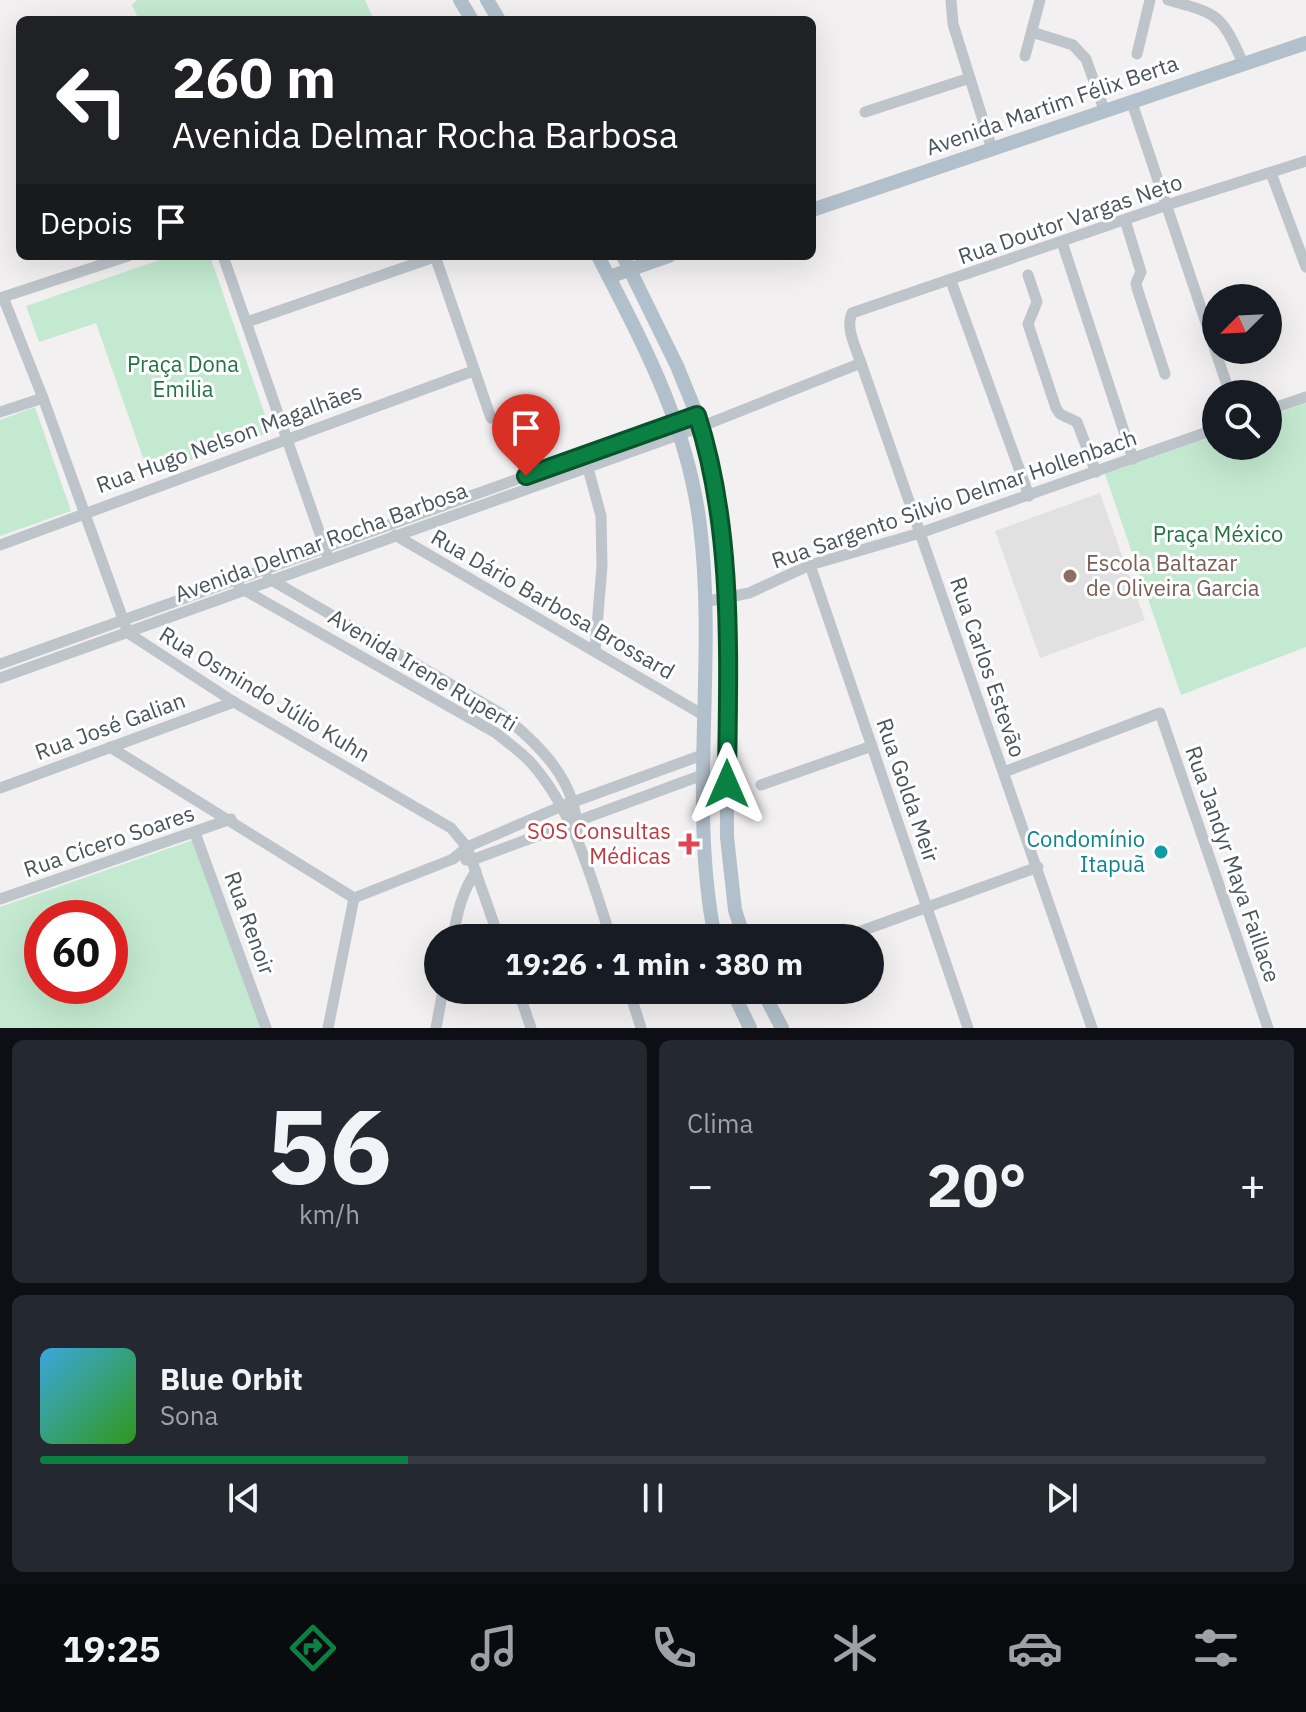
<!DOCTYPE html>
<html lang="pt">
<meta charset="utf-8">
<style>
:root{--surface:#171b24;--page:#242831;--text:#f1f3f6;--muted:#9ea1a6;--line:#363941;--accent:#0b8043}
body{margin:0;font-family:"IBM Plex Sans",sans-serif;background:var(--page);color:var(--text);height:100vh;display:flex;flex-direction:column;font-size:30px;white-space:nowrap}
*{box-sizing:border-box;margin:0}
p{font-size:26px;color:var(--muted)}
.icon{flex:none;width:44px;height:44px;fill:none;stroke:currentColor;stroke-width:2;stroke-linecap:round;stroke-linejoin:round}
.map{position:relative;height:1028px;overflow:hidden}
.panel{display:flex;flex-direction:column;gap:12px;padding:12px;background:#0d0f14;flex:1}
.panel>*{flex:none}
.banner{position:absolute;left:16px;top:16px;width:800px;height:244px;border-radius:12px;box-shadow:0 8px 32px #0002;background:#202124;color:#fff;overflow:hidden}
.needle{width:52px;rotate:246deg}
.fabs{position:absolute;left:1202px;top:284px;display:grid;gap:16px}
.fabs a{display:grid;place-items:center;width:80px;height:80px;border-radius:50%;background:var(--surface);box-shadow:0 8px 32px #0002;font-size:40px}
.speed{position:absolute;left:24px;top:900px;display:flex;gap:16px;font-size:40px;font-weight:700;text-align:center}
.speed>*{display:grid;place-content:center;width:104px;height:104px;border-radius:50%;background:var(--surface);box-shadow:0 8px 32px #0002;line-height:1}
.speed .limit{border:12px solid #d22;background:#fff;color:#111}
.pin{position:absolute;display:grid;place-items:center;width:68px;height:68px;color:#fff;margin:-82px -34px;border-radius:50% 50% 50% 0;rotate:-45deg;box-shadow:0 0 8px #0007}
.pin .icon{rotate:45deg}
.me{position:absolute;width:88px;margin:-44px;rotate:0deg;stroke-linejoin:round;filter:drop-shadow(0 0 6px #0008)}
.turn{display:flex;align-items:center;gap:28px;height:168px;padding:0 24px;font-size:36px}
.turn .icon{width:104px;height:104px;stroke-width:2.5}
.turn b{display:block;font-size:56px;line-height:68px}
.then{display:flex;align-items:center;height:76px;padding:0 24px;background:#0003;gap:16px;font-size:30px}
.big{font-size:60px;font-weight:700;line-height:1.1}
.panel .widget{flex:1;display:flex;flex-direction:column;justify-content:center;gap:12px;min-width:0;padding:0 28px;border-radius:12px;background:var(--page)}
.panel .dial{align-items:center;gap:0}
.dial b{font-size:104px;line-height:1}
.song{display:flex;align-items:center;gap:24px}
.cover{width:96px;height:96px;border-radius:12px;background:linear-gradient(135deg,hsl(200 70% 55%),hsl(110 70% 35%))}
.played{height:8px;border-radius:4px;background:linear-gradient(90deg,var(--accent) 30%,var(--line) 30%)}
.keys{display:flex;justify-content:space-around;direction:ltr}
.heat{display:flex;justify-content:space-between;align-items:center;font-size:44px;direction:ltr}
.panel .tiles{flex:1;display:grid;gap:12px;grid-template-columns:1fr 1fr}
.widget:last-child{grid-column:span 2}
.trip{position:absolute;left:424px;top:924px;width:460px;height:80px;border-radius:40px;background:var(--surface);box-shadow:0 8px 32px #0002;font-weight:700;line-height:80px;text-align:center}
.menu{display:flex;height:128px;justify-content:space-around;align-items:center;background:#090b0e;color:var(--muted)}
.menu .icon{width:56px;height:56px}
.menu .on{color:var(--accent)}
.menu b{font-size:36px;color:var(--text)}
.map>svg:first-child{display:block}
</style>
<div class="map">
<svg width="1306" height="1028" viewBox="0 0 1306 1028">
<rect width="100%" height="100%" fill="#f2f0f0"/>
<!-- education -->
<polygon fill="#e2e1e1" points="1100,493 1145,620 1040,658 995,531"/>
<!-- green -->
<g fill="#c3ead0" fill-rule="evenodd">
<polygon points="137,0 365,0 374,20 139,20 132,5"/>
<polygon points="171,256 210,256 271,432 149,475 96,323 39,342 26,306"/>
<polygon points="1306,403 1306,647 1181,695 1105,474 1216,435 1216,446 1268,446 1268,417"/>
<polygon points="35,407 71,511 0,536 0,420"/>
<path d="M193,840l67,188h-260v-121zM42,918h68v68h-68z"/>
</g>
<g fill="none" stroke-linecap="round" stroke-linejoin="round">
<!-- minor -->
<g stroke="#bdc4ca" stroke-width="11">
<polyline points="951,0 953,24 992,149"/>
<path d="M1168,0c51,14 53,14 75,63"/>
<polyline points="1032,32 1073,45 1086,59 1105,112"/>
<polyline points="1137,54 1150,0"/>
<polyline points="1025,56 1040,0"/>
<polyline points="1132,103 1230,394"/>
<polyline points="865,112 970,78"/>
<polyline points="1271,173 1306,267"/>
<polyline points="1125,220 1141,272 1136,283 1137,288 1165,374"/>
<polyline points="1062,242 1133,459"/>
<polyline points="223,256 327,554"/>
<polyline points="435,256 491,418"/>
<polyline points="1028,275 1037,302 1028,324 1056,408 1060,414 1077,422 1096,472"/>
<polyline points="951,281 1029,496"/>
<polyline points="3,297 43,398 128,633 234,702 451,828 467,847 499,938"/>
<polyline points="0,298 128,256"/>
<polyline points="247,322 437,256"/>
<polyline points="1268,410 1306,397"/>
<polyline points="0,412 43,398"/>
<polyline points="586,461 601,516 602,566 595,650"/>
<polyline points="395,535 705,716"/>
<polyline points="0,545 473,371"/>
<polyline points="810,565 968,1028"/>
<path d="M268,578l232,135c39,31 80,70 77,124"/>
<path d="M239,587l257,146c12,10 27,20 37,32 42,49 58,113 78,173"/>
<polyline points="704,602 749,593 810,565 920,533 1216,429"/>
<polyline points="0,664 697,415"/>
<polyline points="0,678 700,427 861,363"/>
<polyline points="110,747 354,898"/>
<polyline points="1004,772 1160,713 1268,1028"/>
<polyline points="761,785 872,746"/>
<polyline points="0,788 234,702"/>
<polyline points="195,833 266,1028"/>
<polyline points="466,860 472,860 705,774"/>
<polyline points="354,898 453,859 467,847 562,806 705,754"/>
<polyline points="0,899 231,819"/>
<path d="M453,938c4,-25 9,-46 23,-67"/>
<polyline points="842,938 1038,867"/>
<polyline points="518,990 531,1028"/>
<polyline points="629,990 641,1028"/>
<polyline points="328,1028 354,898"/>
<polyline points="436,1028 443,990"/>
<path d="M1092,1028l-231,-665c-5,-15 -16,-35 -9,-50l315,-108 139,-44"/>
</g>
<!-- major -->
<g stroke="#b2c0cb" stroke-width="14">
<polyline points="460,0 472,20"/>
<polyline points="487,0 499,20"/>
<polyline points="812,210 1306,43"/>
<path d="M598,256c46,89 90,170 102,270 17,137 -12,277 15,412"/>
<polyline points="623,256 677,366 697,415 720,517 726,599 727,837 735,910 744,938"/>
<polyline points="609,277 669,256"/>
<polyline points="732,990 750,1028"/>
<polyline points="762,990 782,1028"/>
</g>
</g>
<g fill="none" stroke-linecap="round" stroke-linejoin="round">
<defs>
<path id="route" d="M526,476l171,-61c38,118 31,247 30,369"/>
</defs>
<!-- route casing -->
<use href="#route" stroke="#07532c" stroke-width="20"/>
<!-- route -->
<use href="#route" stroke="#0b8043" stroke-width="14"/>
</g>
<!-- markers -->
<circle fill="#8d6e63" stroke="#fff" stroke-width="3" cx="1070" cy="576" r="8"/>
<path fill="#e0444e" stroke="#fff" stroke-width="3" d="M685 832h8v8h8v8h-8v8h-8v-8h-8v-8h8z"/>
<circle fill="#0f9aa8" stroke="#fff" stroke-width="3" cx="1161" cy="852" r="8"/>
<g text-anchor="middle" stroke-width="6" stroke-linejoin="round" paint-order="stroke">
<!-- street labels -->
<g font-size="22" fill="#4a545b" stroke="#fff">
<text transform="translate(1052 105) rotate(-19)" y="8">Avenida Martim Félix Berta</text>
<text transform="translate(1070 219) rotate(-19)" y="8">Rua Doutor Vargas Neto</text>
<text transform="translate(229 438) rotate(-20)" y="8">Rua Hugo Nelson Magalhães</text>
<text transform="translate(954 499) rotate(-19)" y="8">Rua Sargento Silvio Delmar Hollenbach</text>
<text transform="translate(321 542) rotate(-20)" y="8">Avenida Delmar Rocha Barbosa</text>
<text transform="translate(553 604) rotate(30)" y="8">Rua Dário Barbosa Brossard</text>
<text transform="translate(988 667) rotate(71)" y="8">Rua Carlos Estevão</text>
<text transform="translate(423 670) rotate(31)" y="8">Avenida Irene Ruperti</text>
<text transform="translate(265 694) rotate(31)" y="8">Rua Osmindo Júlio Kuhn</text>
<text transform="translate(110 726) rotate(-20)" y="8">Rua José Galian</text>
<text transform="translate(908 790) rotate(71)" y="8">Rua Golda Meir</text>
<text transform="translate(109 841) rotate(-19)" y="8">Rua Cícero Soares</text>
<text transform="translate(1233 864) rotate(71)" y="8">Rua Jandyr Maya Faillace</text>
<text transform="translate(250 923) rotate(70)" y="8">Rua Renoir</text>
</g>
<!-- park labels -->
<g font-size="22" fill="#227446" stroke="#fff">
<text x="183" y="372">Praça Dona<tspan x="183" dy="25">Emilia</tspan></text>
<text x="1218" y="542">Praça México</text>
</g>
<!-- education labels -->
<g font-size="22" fill="#785e54" stroke="#fff" text-anchor="start">
<text x="1086" y="571">Escola Baltazar<tspan x="1086" dy="25">de Oliveira Garcia</tspan></text>
</g>
<!-- health labels -->
<g font-size="22" fill="#be3a42" stroke="#fff" text-anchor="end">
<text x="671" y="839">SOS Consultas<tspan x="671" dy="25">Médicas</tspan></text>
</g>
<!-- culture labels -->
<g font-size="22" fill="#0d838f" stroke="#fff" text-anchor="end">
<text x="1145" y="847">Condomínio<tspan x="1145" dy="25">Itapuã</tspan></text>
</g>
</g>
</svg>
<div class="fabs">
<a><svg class="needle" viewBox="-14 -14 28 28"><path d="M0-13l5 13h-10z" fill="#e53935"/><path d="M0 13l5-13h-10z" fill="#9ea1a6"/></svg></a>
<a><svg class="icon" aria-label="search" viewBox="0 0 24 24"><circle cx="10" cy="10" r="6"/><path d="M15 15l6 6"/></svg></a>
</div>
<div class="speed"><div class="limit">60</div></div>
<div class="pin" style="left:526px;top:476px;background:#d93025"><svg class="icon" aria-label="arrive" viewBox="0 0 24 24"><path d="M6 21V4h12l-3 4 3 4H6"/></svg></div>
<svg class="me" style="left:727px;top:784px" viewBox="-20 -20 40 40"><path d="M0-17L14 15 0 8-14 15z" fill="#0b8043" stroke="#fff" stroke-width="4"/></svg>
<div class="trip">19:26 · 1 min · 380 m</div>
<div class="banner">
<div class="turn"><svg class="icon" aria-label="left" viewBox="0 0 24 24"><path d="M17 20v-9H6M10 6l-5 5 5 5"/></svg><div><b>260 m</b>Avenida Delmar Rocha Barbosa</div></div>
<div class="then">Depois<svg class="icon" aria-label="arrive" viewBox="0 0 24 24"><path d="M6 21V4h12l-3 4 3 4H6"/></svg></div>
</div>
</div>
<section class="panel">
<div class="tiles">
<div class="widget dial"><b>56</b><p>km/h</p></div>
<div class="widget"><p>Clima</p>
<div class="heat"><a>−</a><b class="big">20°</b><a>+</a></div>
</div>
<div class="widget">
<div class="song"><i class="cover"></i><div><b>Blue Orbit</b><p>Sona</p></div></div>
<div class="played"></div>
<div class="keys"><svg class="icon" aria-label="previous" viewBox="0 0 24 24"><path d="M18 5L8 12l10 7zM5 5v14"/></svg><svg class="icon" aria-label="pause" viewBox="0 0 24 24"><path d="M8 5v14M16 5v14"/></svg><svg class="icon" aria-label="next" viewBox="0 0 24 24"><path d="M6 5l10 7-10 7zM19 5v14"/></svg></div>
</div>
</div>
</section>
<nav class="menu">
<b>19:25</b>
<svg class="icon on" aria-label="directions" viewBox="0 0 24 24"><path d="M12 3l9 9-9 9-9-9zM9 14v-3h6M13 9l2 2-2 2"/></svg>
<svg class="icon" aria-label="music" viewBox="0 0 24 24"><path d="M9 18V5l10-2v13"/><circle cx="6" cy="18" r="3"/><circle cx="16" cy="16" r="3"/></svg>
<svg class="icon" aria-label="phone" viewBox="0 0 24 24"><path d="M5 4h4l2 5-3 2q2 4 5 5l2-3 5 2v4C11 20 4 13 5 4z"/></svg>
<svg class="icon" aria-label="climate" viewBox="0 0 24 24"><path d="M12 3v18M4 7l16 10M4 17L20 7"/></svg>
<svg class="icon" aria-label="car" viewBox="0 0 24 24"><path d="M5 17H2v-5l4-1 3-4h7l3 4 3 1v5h-3M9 17h6M6 11h13"/><circle cx="7" cy="17" r="2"/><circle cx="17" cy="17" r="2"/></svg>
<svg class="icon" aria-label="filters" viewBox="0 0 24 24"><path d="M4 7h16M4 17h16"/><circle cx="9" cy="7" r="2"/><circle cx="15" cy="17" r="2"/></svg>
</nav>
